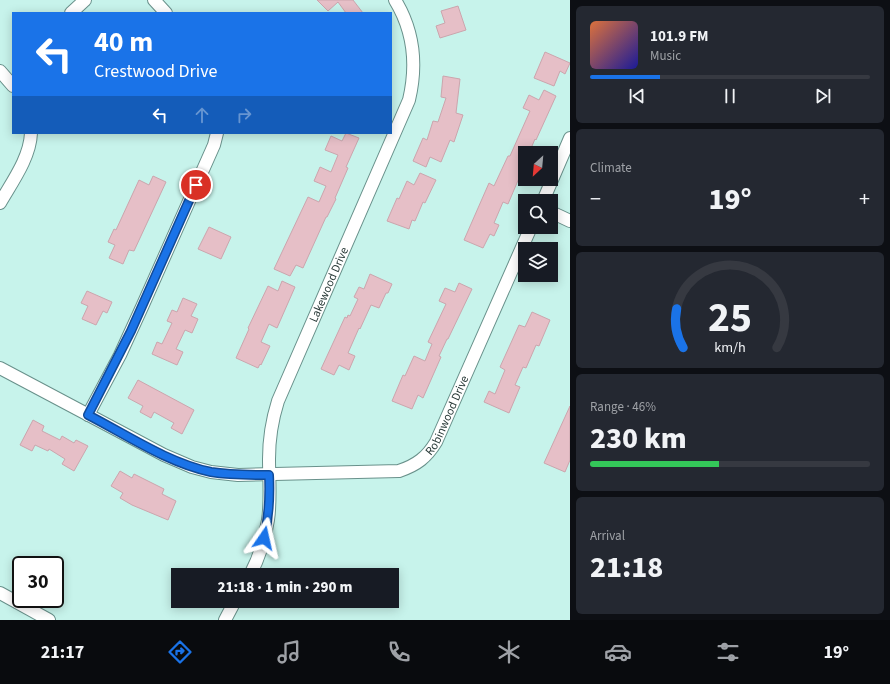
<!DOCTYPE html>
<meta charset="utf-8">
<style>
:root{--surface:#171b24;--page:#242831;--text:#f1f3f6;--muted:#9ea1a6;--line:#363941;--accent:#1a73e8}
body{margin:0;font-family:"Source Sans 3",sans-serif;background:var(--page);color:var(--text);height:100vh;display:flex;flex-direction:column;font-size:15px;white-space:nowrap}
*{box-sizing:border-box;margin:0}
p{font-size:13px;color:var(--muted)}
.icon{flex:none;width:22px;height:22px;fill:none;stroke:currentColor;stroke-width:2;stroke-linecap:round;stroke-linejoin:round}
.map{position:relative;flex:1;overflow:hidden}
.side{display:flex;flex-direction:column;gap:6px;padding:6px;background:#0d0f14;width:320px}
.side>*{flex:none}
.guide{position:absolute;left:12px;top:12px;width:380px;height:122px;border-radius:0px;box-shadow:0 2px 10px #0003;background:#1a73e8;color:#fff;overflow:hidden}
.needle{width:26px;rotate:206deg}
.controls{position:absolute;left:518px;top:146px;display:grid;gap:8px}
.controls a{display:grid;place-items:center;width:40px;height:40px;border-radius:0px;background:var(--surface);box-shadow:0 2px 10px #0003;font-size:20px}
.speed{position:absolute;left:12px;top:556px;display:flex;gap:8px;font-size:20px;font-weight:700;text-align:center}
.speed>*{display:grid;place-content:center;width:52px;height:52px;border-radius:50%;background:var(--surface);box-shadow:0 2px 10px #0003;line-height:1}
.speed .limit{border:2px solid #111;border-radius:6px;background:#fff;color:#111}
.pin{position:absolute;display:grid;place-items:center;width:34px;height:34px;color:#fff;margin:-17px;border:2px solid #fff;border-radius:50%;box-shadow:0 1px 4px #0007}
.me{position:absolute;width:44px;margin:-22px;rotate:11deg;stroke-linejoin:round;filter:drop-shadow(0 0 3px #0008)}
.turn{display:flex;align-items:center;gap:14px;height:84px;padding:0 16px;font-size:18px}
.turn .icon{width:52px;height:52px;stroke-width:2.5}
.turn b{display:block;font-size:28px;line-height:34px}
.lanes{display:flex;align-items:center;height:38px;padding:0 16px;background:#0003;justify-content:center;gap:20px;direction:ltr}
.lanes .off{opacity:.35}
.big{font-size:30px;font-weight:800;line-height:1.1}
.side .widget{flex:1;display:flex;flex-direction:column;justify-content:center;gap:6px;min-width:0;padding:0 14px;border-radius:6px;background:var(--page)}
.side .dial{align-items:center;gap:0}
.dial svg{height:104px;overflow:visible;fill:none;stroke:var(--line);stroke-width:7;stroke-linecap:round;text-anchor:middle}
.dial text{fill:var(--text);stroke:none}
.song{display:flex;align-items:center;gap:12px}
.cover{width:48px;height:48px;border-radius:6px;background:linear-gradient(135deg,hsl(20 70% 55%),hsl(240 70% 35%))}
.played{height:4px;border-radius:2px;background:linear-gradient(90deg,var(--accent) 25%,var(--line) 25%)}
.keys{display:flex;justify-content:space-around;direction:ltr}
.heat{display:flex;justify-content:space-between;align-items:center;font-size:22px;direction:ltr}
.charge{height:6px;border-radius:3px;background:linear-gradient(90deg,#34c759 46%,var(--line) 0)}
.trip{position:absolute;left:171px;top:568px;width:228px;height:40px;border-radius:0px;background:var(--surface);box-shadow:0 2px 10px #0003;font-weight:800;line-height:40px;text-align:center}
.menu{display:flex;height:64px;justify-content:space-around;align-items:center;background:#090b0e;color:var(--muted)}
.menu .icon{width:28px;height:28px}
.menu .on{color:var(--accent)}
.menu b{font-size:18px;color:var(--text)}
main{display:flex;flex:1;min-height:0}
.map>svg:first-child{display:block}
</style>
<main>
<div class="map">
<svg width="570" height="620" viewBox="0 0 570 620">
<rect width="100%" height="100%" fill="#c7f3eb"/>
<!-- building -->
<g fill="#e6bfc7" stroke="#cba5ad">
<polygon points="317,0 353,0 363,13 346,13 338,2 328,11"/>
<polygon points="458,6 466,30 440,38 436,26 445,23 441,11"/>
<polygon points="545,52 570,63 565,74 560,71 554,86 534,78"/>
<polygon points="443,76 460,79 456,113 463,115 454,142 450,140 441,162 430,157 426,167 413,161 423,138 427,140 433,121 438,122 446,98 441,97"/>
<polygon points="544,90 556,96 536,140 535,139 529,153 525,153 525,164 508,204 503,202 494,223 499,225 494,236 490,234 483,248 464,240 489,183 494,186 508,156 510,156 530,111 523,108 529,95 539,100"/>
<polygon points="346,133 359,138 346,167 348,168 335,198 336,199 327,217 326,217 303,268 296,265 290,276 274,269 308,197 319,202 326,186 314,181 320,167 331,172 338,155 325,150 331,136 342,141"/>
<polygon points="420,173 436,180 425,203 423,202 415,221 412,220 409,229 387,221 397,198 399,199 407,181 414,185"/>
<polygon points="153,176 166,182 134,251 129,250 123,264 109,258 115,245 108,242 114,229 116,230 139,180 149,185"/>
<polygon points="209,227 231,237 221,259 198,249"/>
<polygon points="370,274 392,284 388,293 386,293 379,308 371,305 360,329 359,328 348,353 355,356 349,370 339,365 334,375 321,369 345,317 347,318 348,315 350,316 358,299 354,297 359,287 364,289"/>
<polygon points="282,281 295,287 277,328 269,324 261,342 270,346 261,365 260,364 258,368 236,358 249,329 248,328 268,286 278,291"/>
<polygon points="459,283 472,289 448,339 447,339 439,356 441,357 423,398 418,395 412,409 392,401 403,375 405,376 414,356 425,361 432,344 428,342 446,304 439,301 445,288 455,292"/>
<polygon points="87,291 112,302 107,313 103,311 96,325 82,319 88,306 81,303"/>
<polygon points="183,298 197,304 191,316 198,319 192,333 185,330 176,349 183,352 177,365 152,354 157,342 162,344 172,323 167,321 172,310 177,312"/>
<polygon points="532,312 550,320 539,346 536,345 526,368 523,367 515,385 520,387 509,413 484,402 489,391 495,394 505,370 500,367 510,345 519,325 525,327"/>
<polygon points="138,380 194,410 182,434 171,428 174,423 154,412 151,418 140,412 143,406 128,398"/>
<polygon points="570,406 570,460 565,472 544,463"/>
<polygon points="33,420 44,426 42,431 60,440 62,436 74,443 76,440 88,446 74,471 62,464 65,459 49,449 48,451 35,445 32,451 20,445"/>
<polygon points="120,471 132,478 134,474 164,489 162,494 176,501 168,520 132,505 120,498 123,493 111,486"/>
</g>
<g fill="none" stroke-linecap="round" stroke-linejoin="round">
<defs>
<g id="minor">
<polyline points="154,0 166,13"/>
<polyline points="71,13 85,0"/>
<polyline points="0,71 13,86"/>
<polyline points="543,201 570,138"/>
<path d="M0,203c12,-21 30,-45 31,-70"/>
<polyline points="551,212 570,221"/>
<path id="s1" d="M0,368l164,87 28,12 19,5 27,3 161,-4c18,-6 28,-14 37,-29l95,-215"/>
<polyline points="88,415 120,355 142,307 214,145 217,133"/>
<path id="s2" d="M250,575c9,-17 15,-36 18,-55 3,-20 1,-41 1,-61 0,-20 3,-39 9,-58l131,-301c8,-34 5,-69 -14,-100"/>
<polyline points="0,593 49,620"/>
<polyline points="225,620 235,601"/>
</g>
</defs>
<!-- minor casing -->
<use href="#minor" stroke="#69918b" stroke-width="14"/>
<!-- minor -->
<use href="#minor" stroke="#fff" stroke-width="12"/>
</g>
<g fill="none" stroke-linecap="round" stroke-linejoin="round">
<defs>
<path id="route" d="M196,185l-65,146 -43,84c39,20 80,48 123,57 19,3 39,3 58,3 1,21 0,42 -5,63"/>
</defs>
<!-- route casing -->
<use href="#route" stroke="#114b97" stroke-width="10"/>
<!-- route -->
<use href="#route" stroke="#1a73e8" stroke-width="7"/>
</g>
<g text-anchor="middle" stroke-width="3" stroke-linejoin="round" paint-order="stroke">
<!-- street labels -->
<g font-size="12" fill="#273836" stroke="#fff">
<text dy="4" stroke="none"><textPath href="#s2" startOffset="305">Lakewood Drive</textPath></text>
<text dy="4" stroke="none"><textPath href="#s1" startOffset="501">Robinwood Drive</textPath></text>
</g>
</g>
</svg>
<div class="controls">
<a><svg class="needle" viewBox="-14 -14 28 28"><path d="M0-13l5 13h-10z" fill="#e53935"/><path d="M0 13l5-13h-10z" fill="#9ea1a6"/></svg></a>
<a><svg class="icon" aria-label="search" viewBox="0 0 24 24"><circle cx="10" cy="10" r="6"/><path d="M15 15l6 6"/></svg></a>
<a><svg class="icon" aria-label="layers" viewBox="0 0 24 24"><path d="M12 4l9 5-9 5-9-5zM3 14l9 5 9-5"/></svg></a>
</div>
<div class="speed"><div class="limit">30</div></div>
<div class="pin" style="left:196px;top:185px;background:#d93025"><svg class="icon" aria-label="arrive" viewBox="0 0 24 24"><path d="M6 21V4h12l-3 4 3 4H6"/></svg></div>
<svg class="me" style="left:264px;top:538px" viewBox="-20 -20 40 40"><path d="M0-17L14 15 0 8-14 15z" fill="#1a73e8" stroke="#fff" stroke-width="4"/></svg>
<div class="trip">21:18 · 1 min · 290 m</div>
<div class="guide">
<div class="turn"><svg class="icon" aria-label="left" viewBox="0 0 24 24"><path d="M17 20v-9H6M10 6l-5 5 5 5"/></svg><div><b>40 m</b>Crestwood Drive</div></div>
<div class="lanes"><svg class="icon" aria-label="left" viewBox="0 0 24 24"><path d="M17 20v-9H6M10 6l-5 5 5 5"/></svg><svg class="icon off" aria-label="ahead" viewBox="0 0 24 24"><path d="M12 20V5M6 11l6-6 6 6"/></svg><svg class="icon off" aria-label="right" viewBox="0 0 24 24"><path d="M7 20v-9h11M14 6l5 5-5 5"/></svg></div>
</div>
</div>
<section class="side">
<div class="widget">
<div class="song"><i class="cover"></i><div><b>101.9 FM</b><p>Music</p></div></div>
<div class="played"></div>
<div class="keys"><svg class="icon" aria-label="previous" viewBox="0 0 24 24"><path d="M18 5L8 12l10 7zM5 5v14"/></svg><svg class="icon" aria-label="pause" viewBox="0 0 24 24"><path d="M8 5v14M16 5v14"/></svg><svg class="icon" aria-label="next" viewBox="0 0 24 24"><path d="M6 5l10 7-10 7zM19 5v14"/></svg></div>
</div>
<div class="widget"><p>Climate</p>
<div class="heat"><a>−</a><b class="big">19°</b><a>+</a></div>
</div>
<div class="widget dial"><svg viewBox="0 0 100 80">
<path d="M14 69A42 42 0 1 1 86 69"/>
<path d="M14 69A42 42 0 0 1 9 39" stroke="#1a73e8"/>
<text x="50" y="56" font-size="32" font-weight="700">25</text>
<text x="50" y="72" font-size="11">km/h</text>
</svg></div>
<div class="widget"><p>Range · 46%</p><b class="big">230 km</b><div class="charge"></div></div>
<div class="widget"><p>Arrival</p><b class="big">21:18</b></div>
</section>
</main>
<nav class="menu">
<b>21:17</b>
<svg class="icon on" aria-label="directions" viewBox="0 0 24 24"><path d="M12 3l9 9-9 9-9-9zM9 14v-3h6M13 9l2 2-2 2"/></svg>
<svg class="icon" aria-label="music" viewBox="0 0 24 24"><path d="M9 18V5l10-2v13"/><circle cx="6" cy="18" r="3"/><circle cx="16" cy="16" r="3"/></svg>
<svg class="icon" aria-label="phone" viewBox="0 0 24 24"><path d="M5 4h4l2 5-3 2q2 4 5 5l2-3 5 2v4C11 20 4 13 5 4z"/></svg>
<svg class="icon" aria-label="climate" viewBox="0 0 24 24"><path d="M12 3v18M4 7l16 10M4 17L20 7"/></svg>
<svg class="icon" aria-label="car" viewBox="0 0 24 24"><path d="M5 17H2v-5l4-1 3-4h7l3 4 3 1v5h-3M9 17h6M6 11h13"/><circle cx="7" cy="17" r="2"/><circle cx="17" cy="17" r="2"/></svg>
<svg class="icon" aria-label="filters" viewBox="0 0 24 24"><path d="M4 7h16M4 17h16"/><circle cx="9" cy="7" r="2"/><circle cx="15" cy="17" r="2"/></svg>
<b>19°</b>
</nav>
